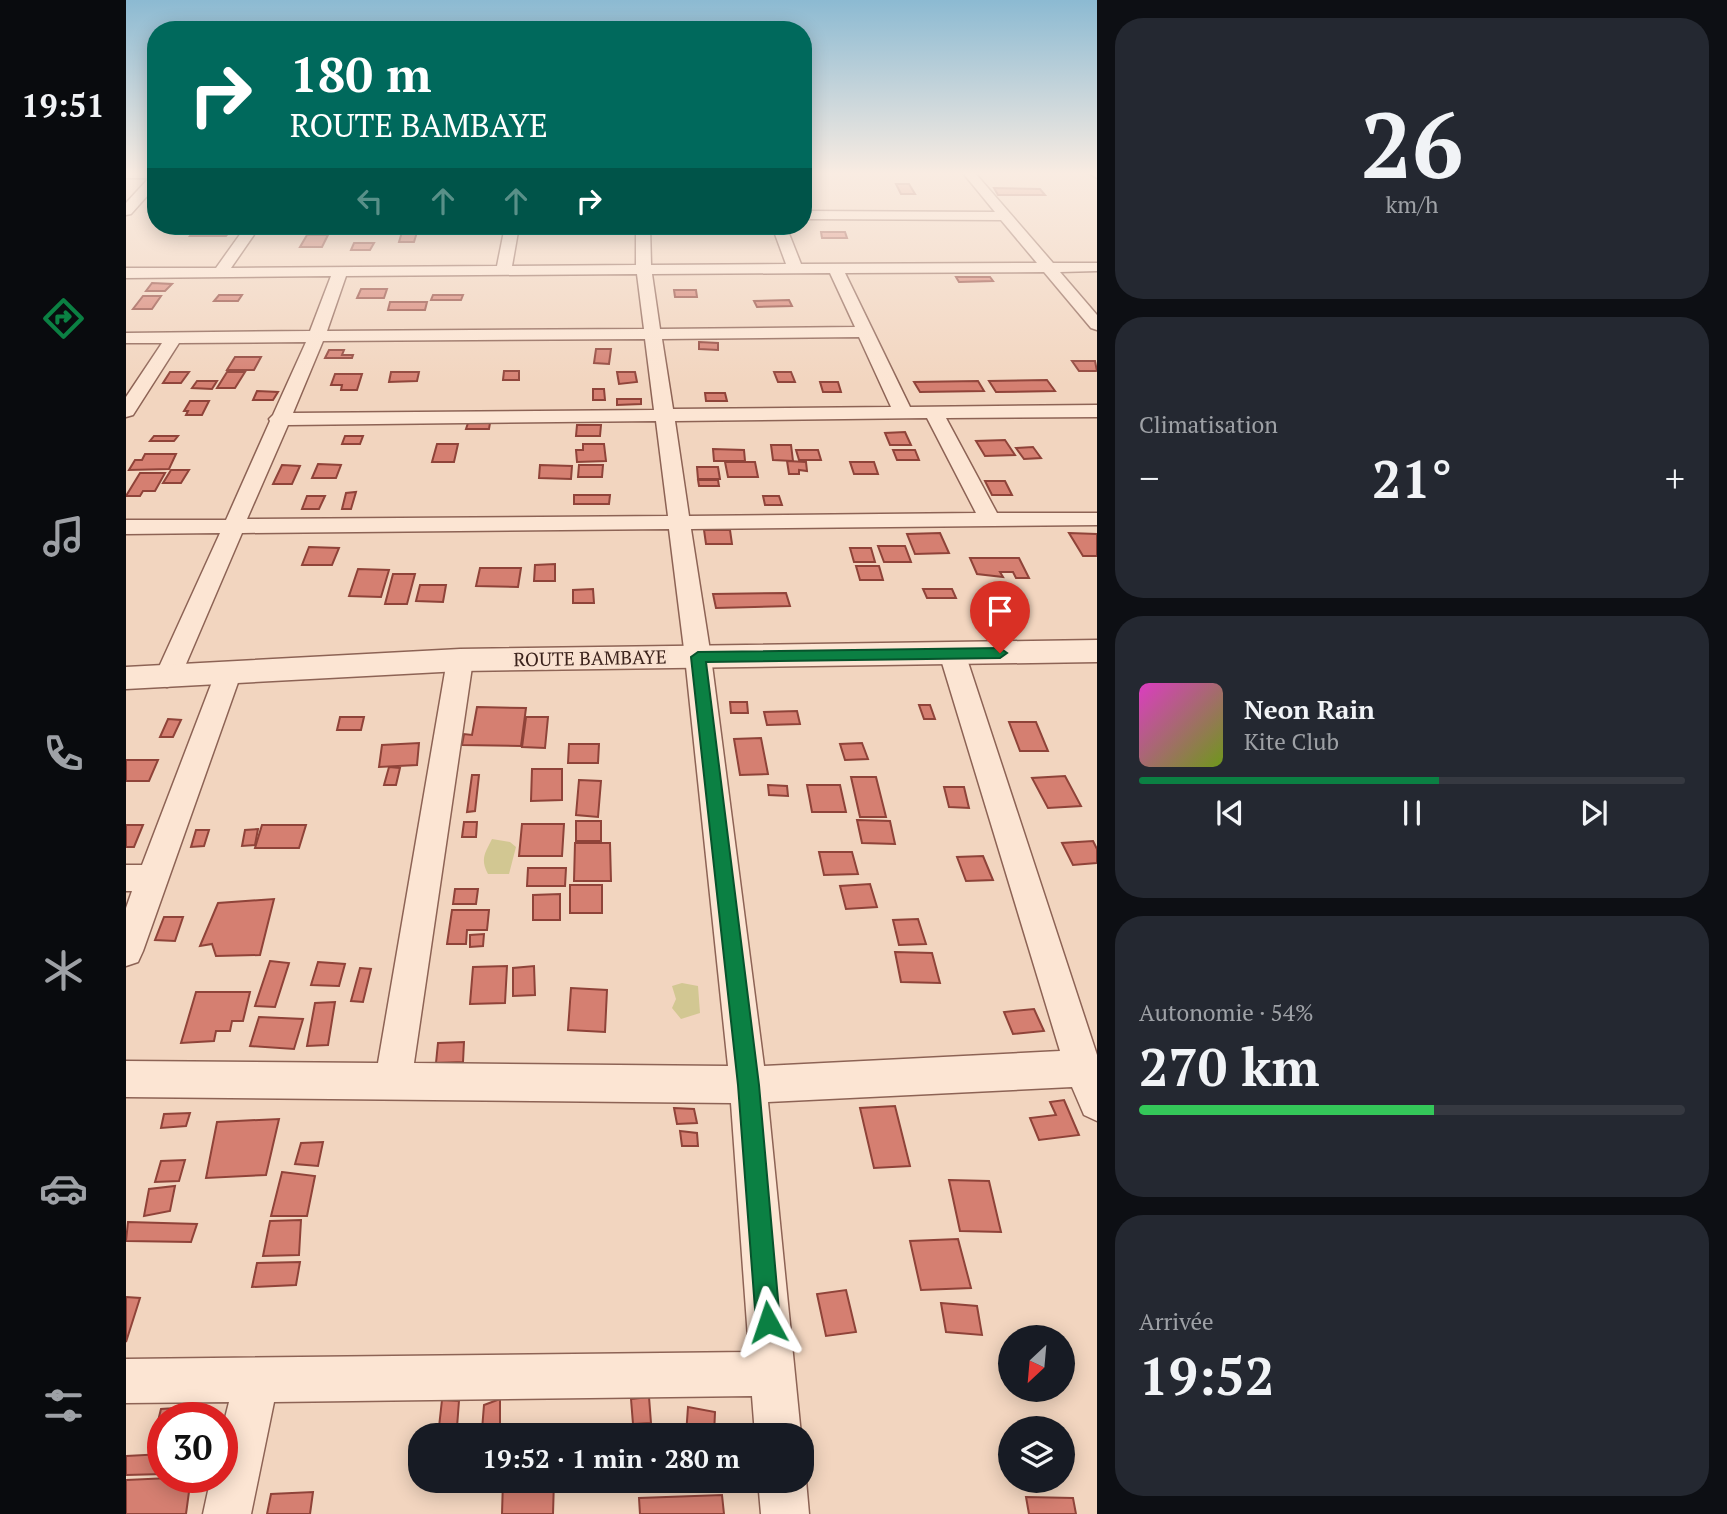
<!DOCTYPE html>
<html lang="fr">
<meta charset="utf-8">
<style>
:root{--surface:#171b24;--page:#242831;--text:#f1f3f6;--muted:#9ea1a6;--line:#363941;--accent:#0b8043}
body{margin:0;font-family:"PT Serif",serif;background:var(--page);color:var(--text);height:100vh;display:flex;flex-direction:column;font-size:26px;white-space:nowrap}
*{box-sizing:border-box;margin:0}
p{font-size:23px;color:var(--muted)}
.icon{flex:none;width:38px;height:38px;fill:none;stroke:currentColor;stroke-width:2;stroke-linecap:round;stroke-linejoin:round}
.map{position:relative;flex:1;overflow:hidden}
.panel{display:flex;flex-direction:column;gap:18px;padding:18px;background:#0d0f14;width:630px}
.panel>*{flex:none}
.top-card{position:absolute;left:21px;top:21px;width:665px;height:214px;border-radius:28px;box-shadow:0 4px 18px #0003;background:#00695c;color:#fff;overflow:hidden}
.needle{width:46px;rotate:206deg}
.buttons{position:absolute;left:872px;top:1325px;display:grid;gap:14px}
.buttons a{display:grid;place-items:center;width:77px;height:77px;border-radius:50%;background:var(--surface);box-shadow:0 4px 18px #0003;font-size:35px}
.speed{position:absolute;left:21px;top:1402px;display:flex;gap:14px;font-size:35px;font-weight:700;text-align:center}
.speed>*{display:grid;place-content:center;width:91px;height:91px;border-radius:50%;background:var(--surface);box-shadow:0 4px 18px #0003;line-height:1}
.speed .limit{border:10px solid #d22;background:#fff;color:#111}
.pin{position:absolute;display:grid;place-items:center;width:60px;height:60px;color:#fff;margin:-72px -30px;border-radius:50% 50% 50% 0;rotate:-45deg;box-shadow:0 0 7px #0007}
.pin .icon{rotate:45deg}
.me{position:absolute;width:77px;margin:-38px;rotate:355deg;stroke-linejoin:round;filter:drop-shadow(0 0 5px #0008)}
.turn{display:flex;align-items:center;gap:24px;height:147px;padding:0 28px;font-size:32px}
.turn .icon{width:91px;height:91px;stroke-width:2.5}
.turn b{display:block;font-size:49px;line-height:60px}
.lanes{display:flex;align-items:center;height:66px;padding:0 28px;background:#0003;justify-content:center;gap:35px;direction:ltr}
.lanes .off{opacity:.35}
.big{font-size:52px;font-weight:600;line-height:1.1}
.panel .widget{flex:1;display:flex;flex-direction:column;justify-content:center;gap:10px;min-width:0;padding:0 24px;border-radius:28px;background:var(--page)}
.panel .dial{align-items:center;gap:0}
.dial b{font-size:91px;line-height:1}
.song{display:flex;align-items:center;gap:21px}
.cover{width:84px;height:84px;border-radius:10px;background:linear-gradient(135deg,hsl(310 70% 55%),hsl(80 70% 35%))}
.played{height:7px;border-radius:4px;background:linear-gradient(90deg,var(--accent) 55%,var(--line) 55%)}
.keys{display:flex;justify-content:space-around;direction:ltr}
.heat{display:flex;justify-content:space-between;align-items:center;font-size:38px;direction:ltr}
.charge{height:10px;border-radius:5px;background:linear-gradient(90deg,#34c759 54%,var(--line) 0)}
.trip{position:absolute;left:282px;top:1423px;width:406px;height:70px;border-radius:28px;background:var(--surface);box-shadow:0 4px 18px #0003;font-weight:600;line-height:70px;text-align:center}
main{display:flex;flex:1;min-height:0}
.dock{display:flex;flex-direction:column;width:126px;justify-content:space-around;align-items:center;background:#090b0e;color:var(--muted)}
.dock .icon{width:49px;height:49px}
.dock .selected{color:var(--accent)}
.dock b{font-size:32px;color:var(--text)}
.map>svg:first-child{display:block}
</style>
<main>
<nav class="dock">
<b>19:51</b>
<svg class="icon selected" aria-label="directions" viewBox="0 0 24 24"><path d="M12 3l9 9-9 9-9-9zM9 14v-3h6M13 9l2 2-2 2"/></svg>
<svg class="icon" aria-label="music" viewBox="0 0 24 24"><path d="M9 18V5l10-2v13"/><circle cx="6" cy="18" r="3"/><circle cx="16" cy="16" r="3"/></svg>
<svg class="icon" aria-label="phone" viewBox="0 0 24 24"><path d="M5 4h4l2 5-3 2q2 4 5 5l2-3 5 2v4C11 20 4 13 5 4z"/></svg>
<svg class="icon" aria-label="climate" viewBox="0 0 24 24"><path d="M12 3v18M4 7l16 10M4 17L20 7"/></svg>
<svg class="icon" aria-label="car" viewBox="0 0 24 24"><path d="M5 17H2v-5l4-1 3-4h7l3 4 3 1v5h-3M9 17h6M6 11h13"/><circle cx="7" cy="17" r="2"/><circle cx="17" cy="17" r="2"/></svg>
<svg class="icon" aria-label="filters" viewBox="0 0 24 24"><path d="M4 7h16M4 17h16"/><circle cx="9" cy="7" r="2"/><circle cx="15" cy="17" r="2"/></svg>
</nav>
<div class="map">
<svg width="971" height="1514" viewBox="0 0 971 1514">
<rect width="100%" height="100%" fill="#f2d5bf"/>
<!-- green -->
<g fill="#d2c792">
<path d="M366,839l18,3 6,5 -7,27h-21c-8,-15 -3,-21 4,-35z"/>
<polygon points="556,983 572,986 574,1013 555,1019 546,1008 550,999 546,986"/>
</g>
<!-- building -->
<g fill="#d57f71" stroke="#8f4339" stroke-width="2">
<polygon points="770,184 783,184 789,194 775,194"/>
<polygon points="868,188 914,189 919,195 872,195"/>
<polygon points="68,231 104,231 100,236 64,236"/>
<polygon points="276,232 291,232 288,242 273,242"/>
<polygon points="695,232 719,232 721,238 696,238"/>
<polygon points="181,235 202,235 196,247 174,247"/>
<polygon points="228,243 248,243 244,250 225,250"/>
<polygon points="830,277 864,277 867,281 833,282"/>
<polygon points="26,283 46,284 39,291 20,291"/>
<polygon points="235,289 261,289 258,298 231,298"/>
<polygon points="548,290 570,290 571,297 549,297"/>
<polygon points="93,295 116,295 112,301 88,301"/>
<polygon points="307,295 337,295 335,300 305,300"/>
<polygon points="17,296 35,296 26,309 7,309"/>
<polygon points="663,300 666,306 631,307 628,301"/>
<polygon points="264,302 301,302 299,310 262,310"/>
<polygon points="573,342 592,343 592,350 573,349"/>
<polygon points="470,349 485,349 483,364 468,363"/>
<polygon points="203,350 218,350 216,355 227,355 226,358 199,358"/>
<polygon points="109,357 135,357 128,370 101,370"/>
<polygon points="946,361 969,361 971,371 953,371"/>
<polygon points="378,371 393,371 393,380 377,380"/>
<polygon points="44,372 63,372 55,383 37,383"/>
<polygon points="101,372 119,372 109,388 91,388"/>
<polygon points="265,372 293,372 291,381 263,382"/>
<polygon points="491,372 509,372 511,382 493,384"/>
<polygon points="648,372 665,372 669,382 652,382"/>
<polygon points="209,374 236,374 231,390 215,390 216,385 205,385"/>
<polygon points="921,380 929,391 870,392 863,381"/>
<polygon points="71,381 91,381 86,389 66,388"/>
<polygon points="852,381 858,391 794,392 788,382"/>
<polygon points="694,382 712,382 715,392 697,392"/>
<polygon points="467,389 478,389 479,400 467,400"/>
<polygon points="131,391 152,392 147,400 127,400"/>
<polygon points="579,393 599,393 601,401 580,401"/>
<polygon points="491,399 515,399 515,404 491,405"/>
<polygon points="64,401 83,401 76,415 60,415 62,411 58,411"/>
<polygon points="342,423 364,423 363,429 340,429"/>
<polygon points="451,425 475,425 474,436 450,436"/>
<polygon points="779,432 785,445 764,445 759,433"/>
<polygon points="28,436 52,436 48,441 24,441"/>
<polygon points="219,436 237,436 234,444 216,444"/>
<polygon points="879,440 889,455 859,456 850,441"/>
<polygon points="311,444 332,444 328,462 306,462"/>
<polygon points="457,444 478,444 480,461 451,462 450,450 457,450"/>
<polygon points="645,445 665,445 667,461 647,460"/>
<polygon points="907,447 915,458 898,459 890,448"/>
<polygon points="587,449 618,450 619,461 588,461"/>
<polygon points="670,450 692,450 695,460 673,460"/>
<polygon points="767,450 789,450 793,460 771,460"/>
<polygon points="19,454 50,454 43,469 3,470 9,460 16,460"/>
<polygon points="661,461 680,462 681,471 673,470 673,474 663,474"/>
<polygon points="599,462 629,462 632,477 602,477"/>
<polygon points="724,462 748,462 752,474 728,474"/>
<polygon points="192,464 215,465 210,478 186,478"/>
<polygon points="156,465 174,466 166,484 147,484"/>
<polygon points="414,465 446,466 445,479 413,478"/>
<polygon points="453,465 477,465 476,477 452,477"/>
<polygon points="571,467 592,467 594,479 572,479"/>
<polygon points="45,470 63,470 55,483 37,483"/>
<polygon points="14,473 39,473 29,491 17,491 14,496 0,496"/>
<polygon points="572,480 592,480 593,486 573,486"/>
<polygon points="859,481 879,481 886,495 866,495"/>
<polygon points="230,492 225,509 216,509 220,493"/>
<polygon points="448,495 484,495 483,504 448,504"/>
<polygon points="181,496 199,496 193,509 176,509"/>
<polygon points="637,496 653,496 656,505 639,505"/>
<polygon points="578,530 604,530 606,544 580,544"/>
<polygon points="814,533 823,553 789,554 781,534"/>
<polygon points="943,533 971,534 971,556 957,556"/>
<polygon points="752,546 779,546 785,562 758,562"/>
<polygon points="183,547 213,548 206,565 176,565"/>
<polygon points="724,548 745,548 749,562 728,562"/>
<polygon points="844,558 893,558 903,578 890,578 887,572 874,572 877,577 851,574"/>
<polygon points="429,564 429,581 408,581 409,565"/>
<polygon points="730,566 753,566 757,580 734,580"/>
<polygon points="354,568 395,568 392,587 350,586"/>
<polygon points="232,569 263,570 255,597 223,596"/>
<polygon points="267,574 289,574 281,604 259,604"/>
<polygon points="294,585 320,585 317,602 290,601"/>
<polygon points="467,589 468,603 447,603 447,590"/>
<polygon points="797,589 826,589 830,598 801,598"/>
<polygon points="660,593 664,606 590,608 587,594"/>
<polygon points="604,702 621,702 622,713 605,713"/>
<polygon points="793,705 804,705 809,719 798,719"/>
<polygon points="351,707 400,708 395,746 336,745 338,734 346,735"/>
<polygon points="671,711 674,724 641,725 638,712"/>
<polygon points="214,717 238,717 235,730 211,730"/>
<polygon points="400,717 422,717 419,748 396,747"/>
<polygon points="42,719 55,720 47,737 34,737"/>
<polygon points="883,722 910,722 922,751 894,751"/>
<polygon points="635,738 642,774 614,775 608,739"/>
<polygon points="293,743 291,765 253,767 256,745"/>
<polygon points="736,743 742,759 719,760 714,744"/>
<polygon points="443,744 473,744 472,763 442,763"/>
<polygon points="0,760 32,760 23,781 0,781"/>
<polygon points="263,767 274,768 270,785 258,785"/>
<polygon points="406,769 436,769 436,800 405,801"/>
<polygon points="346,775 353,775 349,811 341,812"/>
<polygon points="939,776 955,806 922,808 906,778"/>
<polygon points="725,777 750,777 760,817 734,817"/>
<polygon points="453,780 475,781 472,817 450,815"/>
<polygon points="642,785 661,786 662,796 643,795"/>
<polygon points="681,785 714,785 720,812 686,812"/>
<polygon points="818,787 838,787 843,808 823,807"/>
<polygon points="731,820 764,821 769,844 736,843"/>
<rect x="450" y="821" width="25" height="20"/>
<polygon points="338,822 351,822 350,837 336,837"/>
<polygon points="396,824 438,824 436,856 393,856"/>
<polygon points="0,825 17,825 8,847 0,847"/>
<polygon points="136,825 180,825 173,848 129,848"/>
<polygon points="132,829 129,845 116,846 119,830"/>
<polygon points="70,830 83,830 78,846 65,847"/>
<polygon points="967,841 971,849 971,863 947,865 936,843"/>
<polygon points="449,843 484,843 485,881 448,881"/>
<polygon points="693,852 726,852 732,874 698,875"/>
<polygon points="857,856 867,880 840,881 831,857"/>
<polygon points="402,868 440,868 439,886 401,886"/>
<polygon points="744,884 751,907 720,909 714,886"/>
<rect x="444" y="885" width="32" height="28"/>
<polygon points="329,889 352,889 350,904 327,904"/>
<polygon points="434,894 434,920 407,920 407,895"/>
<polygon points="148,899 134,955 90,956 86,944 74,946 92,903"/>
<polygon points="326,910 363,910 361,930 341,930 340,944 321,944"/>
<polygon points="38,917 57,917 49,941 29,940"/>
<polygon points="792,919 800,944 773,945 767,920"/>
<polygon points="358,934 357,946 344,947 344,935"/>
<polygon points="769,952 806,953 814,983 775,982"/>
<polygon points="144,961 163,963 149,1007 129,1006"/>
<polygon points="192,962 219,964 213,986 185,985"/>
<polygon points="381,966 379,1003 344,1004 347,967"/>
<polygon points="408,966 409,995 387,996 387,968"/>
<polygon points="234,968 245,969 237,1002 225,1001"/>
<polygon points="445,988 481,990 479,1032 442,1030"/>
<polygon points="70,992 124,992 117,1021 106,1021 104,1031 90,1031 88,1041 55,1043"/>
<polygon points="209,1002 202,1045 181,1046 189,1003"/>
<polygon points="908,1009 918,1031 887,1034 878,1012"/>
<polygon points="133,1017 177,1019 168,1049 124,1046"/>
<polygon points="338,1042 337,1062 310,1063 312,1043"/>
<polygon points="938,1100 953,1135 913,1140 904,1118 930,1115 924,1102"/>
<polygon points="769,1106 784,1166 748,1168 734,1108"/>
<polygon points="548,1108 568,1109 571,1123 551,1124"/>
<polygon points="64,1113 60,1126 35,1128 38,1114"/>
<polygon points="153,1119 140,1175 80,1178 91,1122"/>
<polygon points="554,1131 571,1133 572,1146 556,1146"/>
<polygon points="197,1142 192,1166 169,1164 175,1143"/>
<polygon points="59,1160 53,1181 29,1182 35,1161"/>
<polygon points="156,1172 189,1176 181,1216 145,1216"/>
<polygon points="823,1180 863,1181 875,1232 834,1231"/>
<polygon points="49,1186 44,1211 18,1216 23,1189"/>
<polygon points="175,1220 173,1255 137,1256 144,1221"/>
<polygon points="2,1222 71,1224 65,1242 0,1241"/>
<polygon points="832,1239 845,1288 795,1290 784,1241"/>
<polygon points="174,1262 170,1285 126,1287 131,1263"/>
<polygon points="720,1290 730,1332 700,1336 691,1294"/>
<polygon points="0,1297 14,1298 0,1342"/>
<polygon points="815,1303 851,1306 856,1335 820,1332"/>
<polygon points="523,1397 525,1423 507,1424 505,1399"/>
<polygon points="374,1399 374,1430 356,1430 358,1405"/>
<polygon points="316,1400 333,1401 331,1427 313,1427"/>
<polygon points="65,1407 63,1418 37,1418 37,1432 29,1433 35,1409"/>
<polygon points="562,1407 589,1412 588,1435 560,1435"/>
<polygon points="37,1454 37,1474 0,1475 0,1456"/>
<polygon points="65,1477 60,1514 0,1514 0,1480"/>
<polygon points="377,1480 428,1480 427,1514 376,1514"/>
<polygon points="187,1492 184,1514 141,1514 145,1494"/>
<polygon points="596,1495 598,1514 514,1514 513,1498"/>
<polygon points="900,1497 947,1498 950,1514 903,1514"/>
</g>
<g fill="none" stroke-linecap="round" stroke-linejoin="round">
<defs>
<g id="minor">
<polygon points="0,173 30,173 30,186 5,214 0,215 0,203 23,178 0,178"/>
<path d="M837,173h12l78,90h44v8l-37,1 37,43v15l-6,-2 -47,-56 -199,1 65,134 187,-2v12l-151,1 51,95h100v12l-406,4 20,128 53,409 296,-15 -121,-398 4,-6 9,-3 9,3 4,6 132,402v66l-13,-6 -12,-28 -304,15 33,333h-46l-3,-39 -478,6 -23,112h-48l8,-37h11v-47l7,-28 -103,1v-44l623,-7 -18,-249 -605,-6v-36l252,2 69,-403 4,-6 9,-3 9,3 4,6 -59,403 314,3 -43,-409 -16,-128 -427,4 -62,145 -4,6 -9,3 -9,-3 -4,-6 66,-145 -94,1v-14h100l44,-99 -1,-2 4,-4 33,-73 -127,1 -46,72 -7,2v-20l36,-54h-36v-10l184,-2 21,-55 -205,2v-10h90l30,-42h14l-29,42 266,-2 8,-40h14l-7,40 124,-1v-39h14l1,39 135,-1 -14,-38h14l15,38 236,-1 -36,-43 -198,-1v-8l192,1zM704,273l25,54 -195,2 -8,-55zM511,274l7,55 -317,2 19,-55zM733,337l32,70 -218,2 -11,-70zM519,339l9,71 -361,3 30,-72zM801,418l49,95 -287,3 -14,-95zM530,421l12,95 -421,3 41,-94z"/>
<polygon points="963,173 971,173 971,178"/>
<polygon points="102,665 111,668 115,674 17,951 12,962 0,966 0,908 6,891 0,891 0,865 16,865 89,674 93,668"/>
<polygon points="676,1470 680,1480 683,1514 635,1514 632,1480 676,1480"/>
</g>
<polygon id="tertiary" points="971,640 971,662 334,671 0,689 0,667 334,649"/>
</defs>
<!-- minor casing -->
<use href="#minor" stroke="#8d6355" stroke-width="3"/>
<!-- tertiary casing -->
<use href="#tertiary" stroke="#8d6355" stroke-width="3"/>
<!-- minor -->
<use href="#minor" fill="#fce5d3" fill-rule="evenodd"/>
<!-- tertiary -->
<use href="#tertiary" fill="#fce5d3" fill-rule="evenodd"/>
</g>
<!-- sky -->
<linearGradient id="sky" x2="0" y2="1"><stop stop-color="#8cbad2"/><stop offset="0.45" stop-color="#f9ece2"/><stop offset="1" stop-color="#f9ece2" stop-opacity="0"/></linearGradient>
<rect width="971" height="385" fill="url(#sky)"/>
<!-- route -->
<polygon fill="#0b8043" stroke="#07532c" stroke-width="2" points="874,648 881,653 874,658 580,662 633,1085 654,1322 651,1330 642,1334 634,1330 630,1322 612,1085 565,657 572,652"/>
<g text-anchor="middle" stroke-width="7" stroke-linejoin="round" paint-order="stroke">
<!-- street labels -->
<g font-size="19" fill="#3b221b" stroke="#f9e1d0">
<text transform="translate(464 658) rotate(-1)" y="7">ROUTE BAMBAYE</text>
</g>
</g>
</svg>
<div class="buttons">
<a><svg class="needle" viewBox="-14 -14 28 28"><path d="M0-13l5 13h-10z" fill="#e53935"/><path d="M0 13l5-13h-10z" fill="#9ea1a6"/></svg></a>
<a><svg class="icon" aria-label="layers" viewBox="0 0 24 24"><path d="M12 4l9 5-9 5-9-5zM3 14l9 5 9-5"/></svg></a>
</div>
<div class="speed"><div class="limit">30</div></div>
<div class="pin" style="left:874px;top:653px;background:#d93025"><svg class="icon" aria-label="arrive" viewBox="0 0 24 24"><path d="M6 21V4h12l-3 4 3 4H6"/></svg></div>
<svg class="me" style="left:642px;top:1322px" viewBox="-20 -20 40 40"><path d="M0-17L14 15 0 8-14 15z" fill="#0b8043" stroke="#fff" stroke-width="4"/></svg>
<div class="trip">19:52 · 1 min · 280 m</div>
<div class="top-card">
<div class="turn"><svg class="icon" aria-label="right" viewBox="0 0 24 24"><path d="M7 20v-9h11M14 6l5 5-5 5"/></svg><div><b>180 m</b>ROUTE BAMBAYE</div></div>
<div class="lanes"><svg class="icon off" aria-label="left" viewBox="0 0 24 24"><path d="M17 20v-9H6M10 6l-5 5 5 5"/></svg><svg class="icon off" aria-label="ahead" viewBox="0 0 24 24"><path d="M12 20V5M6 11l6-6 6 6"/></svg><svg class="icon off" aria-label="ahead" viewBox="0 0 24 24"><path d="M12 20V5M6 11l6-6 6 6"/></svg><svg class="icon" aria-label="right" viewBox="0 0 24 24"><path d="M7 20v-9h11M14 6l5 5-5 5"/></svg></div>
</div>
</div>
<section class="panel">
<div class="widget dial"><b>26</b><p>km/h</p></div>
<div class="widget"><p>Climatisation</p>
<div class="heat"><a>−</a><b class="big">21°</b><a>+</a></div>
</div>
<div class="widget">
<div class="song"><i class="cover"></i><div><b>Neon Rain</b><p>Kite Club</p></div></div>
<div class="played"></div>
<div class="keys"><svg class="icon" aria-label="previous" viewBox="0 0 24 24"><path d="M18 5L8 12l10 7zM5 5v14"/></svg><svg class="icon" aria-label="pause" viewBox="0 0 24 24"><path d="M8 5v14M16 5v14"/></svg><svg class="icon" aria-label="next" viewBox="0 0 24 24"><path d="M6 5l10 7-10 7zM19 5v14"/></svg></div>
</div>
<div class="widget"><p>Autonomie · 54%</p><b class="big">270 km</b><div class="charge"></div></div>
<div class="widget"><p>Arrivée</p><b class="big">19:52</b></div>
</section>
</main>
